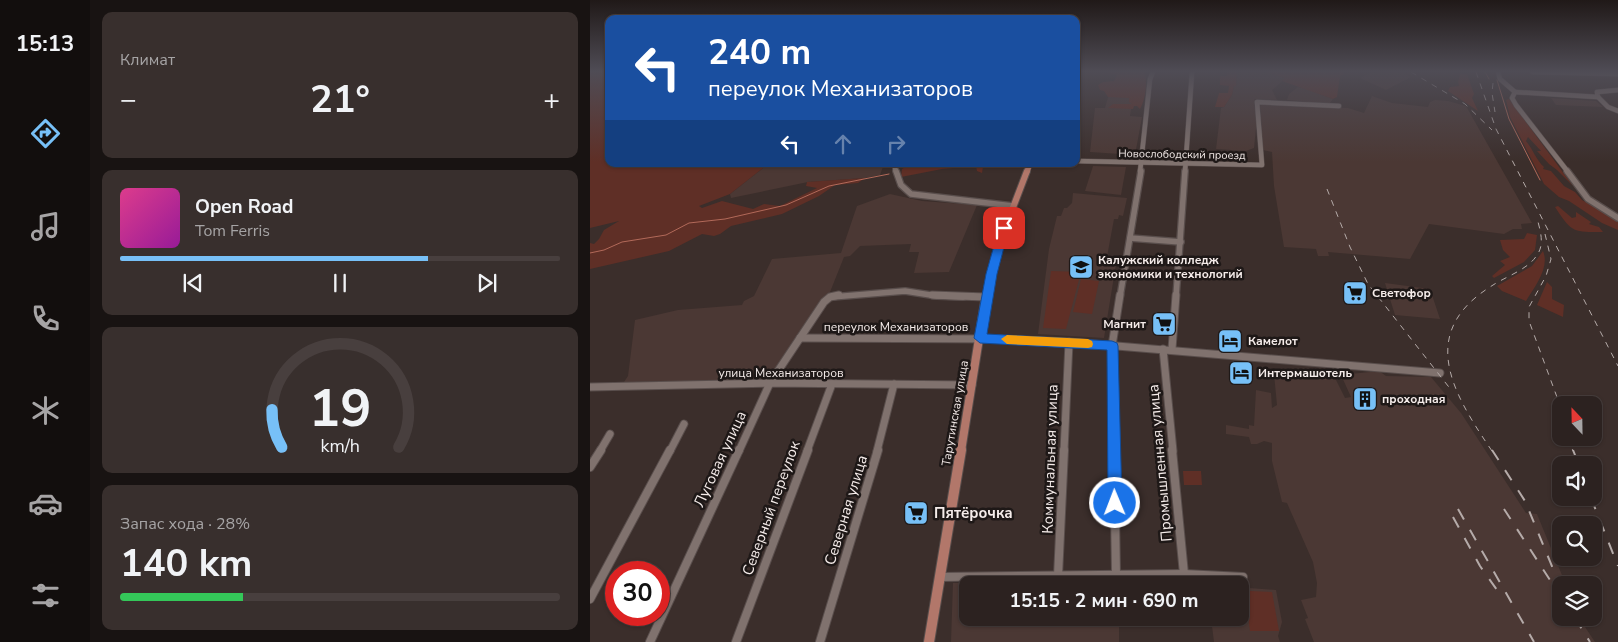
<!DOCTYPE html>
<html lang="ru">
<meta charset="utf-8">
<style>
:root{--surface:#2c2220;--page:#382f2d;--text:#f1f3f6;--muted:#a6a4a5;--line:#483f3e;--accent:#77c0f7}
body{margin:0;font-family:"Nunito Sans",sans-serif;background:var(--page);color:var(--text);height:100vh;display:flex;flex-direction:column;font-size:19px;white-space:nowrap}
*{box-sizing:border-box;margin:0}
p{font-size:16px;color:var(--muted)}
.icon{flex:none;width:28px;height:28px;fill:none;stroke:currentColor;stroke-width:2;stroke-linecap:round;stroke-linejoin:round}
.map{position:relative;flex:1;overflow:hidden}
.panel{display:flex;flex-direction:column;gap:12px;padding:12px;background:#181312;width:500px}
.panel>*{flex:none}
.hud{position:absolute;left:15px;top:15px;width:475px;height:152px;border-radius:10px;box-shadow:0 1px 4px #0004,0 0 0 1px var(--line);background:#1a4fa0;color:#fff;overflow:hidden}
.needle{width:32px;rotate:338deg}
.tools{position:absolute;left:962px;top:396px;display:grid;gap:10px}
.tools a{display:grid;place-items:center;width:50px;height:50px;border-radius:10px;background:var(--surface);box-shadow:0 1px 4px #0004,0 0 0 1px var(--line);font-size:25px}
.speed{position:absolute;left:15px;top:561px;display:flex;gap:10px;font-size:25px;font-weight:700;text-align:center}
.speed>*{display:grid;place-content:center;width:65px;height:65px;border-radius:50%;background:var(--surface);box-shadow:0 1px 4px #0004,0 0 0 1px var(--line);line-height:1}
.speed .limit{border:8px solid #d22;background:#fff;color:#111}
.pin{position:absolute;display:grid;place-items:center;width:42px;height:42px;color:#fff;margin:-21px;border-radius:10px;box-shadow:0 2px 8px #0006}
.me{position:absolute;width:55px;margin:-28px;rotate:359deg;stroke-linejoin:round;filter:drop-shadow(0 0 4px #0008)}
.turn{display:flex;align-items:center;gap:18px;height:105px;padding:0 20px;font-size:22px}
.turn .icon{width:65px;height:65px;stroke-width:2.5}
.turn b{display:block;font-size:35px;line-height:42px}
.lanes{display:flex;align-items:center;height:48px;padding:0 20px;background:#0003;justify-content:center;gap:25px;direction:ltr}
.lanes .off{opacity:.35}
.big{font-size:38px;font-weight:700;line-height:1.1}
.panel .card{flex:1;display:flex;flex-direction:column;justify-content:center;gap:8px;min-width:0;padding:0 18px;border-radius:10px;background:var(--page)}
.panel .dial{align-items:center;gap:0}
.dial svg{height:130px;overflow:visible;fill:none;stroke:var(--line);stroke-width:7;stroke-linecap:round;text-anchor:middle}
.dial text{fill:var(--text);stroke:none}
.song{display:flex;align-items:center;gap:15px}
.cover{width:60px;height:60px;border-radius:8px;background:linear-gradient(135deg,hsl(330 70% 55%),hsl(300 70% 35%))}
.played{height:5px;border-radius:2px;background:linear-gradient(90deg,var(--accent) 70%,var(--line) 70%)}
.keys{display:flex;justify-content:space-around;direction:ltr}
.heat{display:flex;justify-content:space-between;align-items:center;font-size:28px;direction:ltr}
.charge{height:8px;border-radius:4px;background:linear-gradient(90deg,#34c759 28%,var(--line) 0)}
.trip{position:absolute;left:369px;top:576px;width:290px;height:50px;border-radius:10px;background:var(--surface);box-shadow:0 1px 4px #0004,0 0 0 1px var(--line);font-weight:700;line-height:50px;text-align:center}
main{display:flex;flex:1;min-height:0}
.tabs{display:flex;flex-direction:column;width:90px;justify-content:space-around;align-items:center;background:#120e0d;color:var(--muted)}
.tabs .icon{width:35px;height:35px}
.tabs .selected{color:var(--accent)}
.tabs b{font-size:22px;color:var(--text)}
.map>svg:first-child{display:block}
</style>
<main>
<nav class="tabs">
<b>15:13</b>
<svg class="icon selected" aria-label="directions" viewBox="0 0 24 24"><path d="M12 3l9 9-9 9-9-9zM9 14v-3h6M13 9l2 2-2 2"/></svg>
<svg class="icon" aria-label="music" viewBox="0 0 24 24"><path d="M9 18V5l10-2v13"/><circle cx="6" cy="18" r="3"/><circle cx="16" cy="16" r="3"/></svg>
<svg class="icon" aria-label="phone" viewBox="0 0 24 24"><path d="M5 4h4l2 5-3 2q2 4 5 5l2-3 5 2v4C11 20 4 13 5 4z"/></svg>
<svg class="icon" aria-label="climate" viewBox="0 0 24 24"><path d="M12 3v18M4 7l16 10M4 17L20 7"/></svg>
<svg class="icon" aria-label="car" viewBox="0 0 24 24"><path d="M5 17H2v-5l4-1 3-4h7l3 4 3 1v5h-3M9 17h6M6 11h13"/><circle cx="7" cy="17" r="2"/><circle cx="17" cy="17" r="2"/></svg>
<svg class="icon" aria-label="filters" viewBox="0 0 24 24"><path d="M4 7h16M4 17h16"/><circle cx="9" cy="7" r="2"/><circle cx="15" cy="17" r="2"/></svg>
</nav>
<section class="panel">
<div class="card"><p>Климат</p>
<div class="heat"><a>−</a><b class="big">21°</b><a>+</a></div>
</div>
<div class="card">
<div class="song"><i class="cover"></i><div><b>Open Road</b><p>Tom Ferris</p></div></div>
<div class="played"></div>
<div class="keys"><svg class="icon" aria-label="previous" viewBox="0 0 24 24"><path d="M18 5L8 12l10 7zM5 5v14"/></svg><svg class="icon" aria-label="pause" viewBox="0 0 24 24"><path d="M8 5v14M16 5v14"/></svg><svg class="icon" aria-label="next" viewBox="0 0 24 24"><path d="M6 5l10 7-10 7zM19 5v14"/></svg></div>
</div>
<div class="card dial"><svg viewBox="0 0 100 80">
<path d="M14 69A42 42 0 1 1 86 69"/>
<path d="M14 69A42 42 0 0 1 8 46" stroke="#77c0f7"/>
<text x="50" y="56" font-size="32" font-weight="700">19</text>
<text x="50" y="72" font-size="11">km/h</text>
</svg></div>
<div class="card"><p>Запас хода · 28%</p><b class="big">140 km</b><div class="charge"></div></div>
</section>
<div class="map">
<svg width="1028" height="642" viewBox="0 0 1028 642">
<rect width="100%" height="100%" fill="#3b2e2b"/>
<!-- built -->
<g fill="#4b3834">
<polygon points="647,72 676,72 696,78 682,90 687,100 664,99 666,101 664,105 667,118 664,148 656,151 626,149 631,108 634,107 642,95 644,86 646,86"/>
<polygon points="781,72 819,72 823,75 813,73 821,77 796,90 770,78"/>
<polygon points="708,87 714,88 743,99 739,104 697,100 699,94"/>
<polygon points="519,94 543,95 540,116 552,117 545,155 500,152 505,108 515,108"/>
<polygon points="782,96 802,103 838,107 840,102 845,100 858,101 876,106 942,223 931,224 932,229 923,229 914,234 839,224 820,259 738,252 739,256 728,256 726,249 694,247 684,186 682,152 673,150 670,104 758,108 774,113"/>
<polygon points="961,98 1006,101 1013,107 966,105"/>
<polygon points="178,164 294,164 290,175 275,178 218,182 141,198 140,194"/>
<polygon points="503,166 536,167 531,195 495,191"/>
<polygon points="483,193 537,198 533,216 529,215 528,219 524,219 516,262 526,264 514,338 448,334 459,249 467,216 471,216 474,208 477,208 482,203"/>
<polygon points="300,194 332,201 387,205 359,272 324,273 329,252 319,252 321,244 270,246 260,256 254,257 240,292 231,300 183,376 176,380 34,382 38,376 45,320 88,310 152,305 154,301 164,296 182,259 251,253 267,206"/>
<polygon points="795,283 840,289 850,319 805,315"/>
<polygon points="789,371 796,376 841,377 871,413 936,513 947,514 976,585 971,585 971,618 989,618 1005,642 724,642 715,619 718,618 711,600 726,597 727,583 723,562 697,503 692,502 682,461 682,443 674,441 667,444 661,444 659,437 636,434 636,425 659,429 659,425 664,426 666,390 681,393 682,408 687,405 684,374 744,376 755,398 761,397 751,375"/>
<polygon points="616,577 657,580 659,588 686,590 692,622 688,636 690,642 624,642 621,618 650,618 650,585 617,585"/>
<polygon points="363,583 396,583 395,585 378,585 378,618 529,618 529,642 361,642"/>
</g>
<!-- green -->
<g fill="#5f2f26">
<polygon points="0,72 19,72 19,164 178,164 140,194 109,206 112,208 132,201 163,209 174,204 190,206 227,188 216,186 217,182 275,178 268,183 245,185 229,196 192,214 141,226 130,234 124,236 112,234 79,251 0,269 0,243 4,244 9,239 14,230 29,221 0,228"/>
<path d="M516,72h39c2,11 1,27 -5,37l-3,-3h-3l-1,3 -25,-1 5,-4h19l-3,-2v-4l-21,-1 -4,-6 -4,-1 -2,-5 5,-3 11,-1 3,-6z"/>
<polygon points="637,72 647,72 646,86 644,86 642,95 634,107 625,107 629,93 638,93 639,86 630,85 630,76 637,76"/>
<polygon points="676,72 752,72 755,73 750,76 747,97 743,99 692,81 695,78"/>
<polygon points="870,74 877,74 884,94 882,98 888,111 858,91 860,87 869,86 868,82"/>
<path d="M919,99l64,87 -16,-16 -8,-6 -12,-13h4l-13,-14 -2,4c7,8 10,19 18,26l-1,2 8,2 13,15 11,6 7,8 36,20v10l-16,-7 -33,-22 -10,-4 -15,-13 -34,-67 -4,-17z"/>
<polygon points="321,164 397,164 393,167 392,173 387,171 386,166 352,169 311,177 312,169"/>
<path d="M968,206l14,12 4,-1v-5l15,10 -2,2 10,3 4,5c-30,0 -31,1 -48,-25z"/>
<polygon points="937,233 947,235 945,250 934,262 904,278 902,276 915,265 910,261 920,257 913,250 910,240 934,239"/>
<path d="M953,251c7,17 -8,35 -17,50l-24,-10 -5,-5 35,-20z"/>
<polygon points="461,271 491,272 476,329 453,328"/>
<polygon points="491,279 509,281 502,314 483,312"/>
<polygon points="957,282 962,287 962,299 974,305 973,317 947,305"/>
<polygon points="593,471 611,471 612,485 594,485"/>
<polygon points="660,591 682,592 689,631 660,631 655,594"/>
</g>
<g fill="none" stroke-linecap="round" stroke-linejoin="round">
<!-- stream -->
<g stroke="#b26959" stroke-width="1">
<polyline points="895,72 899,79"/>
<polyline points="907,80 919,119 950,180"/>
<polyline points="0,253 14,250 32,242 76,235 99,223 135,219 196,205 239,186 299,174"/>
</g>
<defs>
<g id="minor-far3">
<polyline points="908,72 910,79 925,92 922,98 926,105 978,172"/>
<polyline points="943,72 1028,74"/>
<polyline points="925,92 1008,97 1007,92 1028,90"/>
<polyline points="1008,97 1018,107 1028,111"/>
<polyline points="486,161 672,165 667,102 749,106"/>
<polyline points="304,164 306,172"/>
<polyline points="550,172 560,79 563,72"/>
<polyline points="595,172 602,72"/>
</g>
<g id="minor-far2">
<polyline points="306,171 311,185 321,194 423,206"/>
<polyline points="977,171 998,199 1028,218"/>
<polyline points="540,238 591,242"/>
<polyline points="242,297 315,291 347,296 373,297"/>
<polyline points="530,297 551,171"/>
<polyline points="586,297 595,171"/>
</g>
<g id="minor-far1">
<polyline points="342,295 396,297"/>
<polyline points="210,338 405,339 479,342 850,373"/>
<polyline points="573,349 583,451"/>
<polyline points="582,349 586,295"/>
<polyline points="0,387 180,383 382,385"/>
<polyline points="10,451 20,434"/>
<polyline points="80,451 94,424"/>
<polyline points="149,451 180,383 234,302 240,297 249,295"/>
<polyline points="217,451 242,384"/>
<polyline points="287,451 304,384"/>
<polyline points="474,451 479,342"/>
<polyline points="524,451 522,346 530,295"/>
</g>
<g id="minor">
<polyline points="524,450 526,576"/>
<polyline points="582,450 594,574"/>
<polyline points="0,467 11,450"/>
<polyline points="468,576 474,450"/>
<polyline points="350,577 594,574 653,577"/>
<polyline points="0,599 80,450"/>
<polyline points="60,642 149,450"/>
<polyline points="146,642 218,450"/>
<polyline points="230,642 288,450"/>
</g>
<polyline id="major-far3" points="437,172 440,164"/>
<polyline id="major-far2" points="396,297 406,252 437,171"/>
<polyline id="major-far1" points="371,451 396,295"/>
<polyline id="major" points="339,642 371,450"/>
</defs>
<!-- minor-far3 casing -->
<use href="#minor-far3" stroke="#594e4c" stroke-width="5.5"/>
<!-- minor-far2 casing -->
<use href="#minor-far2" stroke="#594e4c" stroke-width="8"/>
<!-- minor-far1 casing -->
<use href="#minor-far1" stroke="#594e4c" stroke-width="9"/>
<!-- minor casing -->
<use href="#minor" stroke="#594e4c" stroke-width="10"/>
<!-- major-far3 casing -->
<use href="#major-far3" stroke="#594e4c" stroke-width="6"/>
<!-- major-far2 casing -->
<use href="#major-far2" stroke="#594e4c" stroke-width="8"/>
<!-- major-far1 casing -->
<use href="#major-far1" stroke="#594e4c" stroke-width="10"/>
<!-- major casing -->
<use href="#major" stroke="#594e4c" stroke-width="12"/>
<!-- minor-far3 -->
<use href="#minor-far3" stroke="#80726e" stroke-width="4.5"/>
<!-- minor-far2 -->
<use href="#minor-far2" stroke="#80726e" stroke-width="5.5"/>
<!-- minor-far1 -->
<use href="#minor-far1" stroke="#80726e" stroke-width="7"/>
<!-- minor -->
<use href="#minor" stroke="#80726e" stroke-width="8"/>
<!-- major-far3 -->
<use href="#major-far3" stroke="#b2776a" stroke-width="5"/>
<!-- major-far2 -->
<use href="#major-far2" stroke="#b2776a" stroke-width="6"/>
<!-- major-far1 -->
<use href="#major-far1" stroke="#b2776a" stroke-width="8"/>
<!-- major -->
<use href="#major" stroke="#b2776a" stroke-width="10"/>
<!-- rail-far1 -->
<g stroke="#b5aba9" stroke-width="1" stroke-dasharray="6 6" stroke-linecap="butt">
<polyline points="821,72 875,104 902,130"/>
<polyline points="886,72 906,129 1028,366"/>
<polyline points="903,83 902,93 905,112"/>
<polyline points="737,189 760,247 778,284 862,391"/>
<polyline points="955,234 961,259 956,276 939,307 939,321 971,408"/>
<polyline points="964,401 971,419"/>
<polyline points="978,438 983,451"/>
<path d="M902,451c-38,-56 -76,-117 -2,-164 14,-10 38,-17 47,-32 8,-11 3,-25 0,-37"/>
</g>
<!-- rail -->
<g stroke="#b5aba9" stroke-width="2" stroke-dasharray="12 12" stroke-linecap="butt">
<polyline points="902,450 935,501 971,588"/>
<polyline points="983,450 989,465"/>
<polyline points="1001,498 1028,566"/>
<polyline points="868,509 944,642"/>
<polyline points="914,509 971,597"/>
<polyline points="863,517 890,566 907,590"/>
<polyline points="985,618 1000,642"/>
</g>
</g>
<!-- sky -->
<linearGradient id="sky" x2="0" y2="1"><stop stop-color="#201918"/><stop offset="0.44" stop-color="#4f4c55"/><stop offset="1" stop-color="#4f4c55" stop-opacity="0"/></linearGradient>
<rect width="1028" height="162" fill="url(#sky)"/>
<!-- route -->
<polygon fill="#1a73e8" stroke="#114b97" points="414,225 419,228 407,274 397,334 522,341 527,343 528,346 532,503 530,508 525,510 520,508 518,503 517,350 390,343 384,338 396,274 409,228"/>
<!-- slow -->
<polygon fill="#f59e0b" points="417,335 498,339 502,341 503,344 502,347 498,348 417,344 411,339"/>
<!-- icons -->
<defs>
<symbol id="university-square" viewBox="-11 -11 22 22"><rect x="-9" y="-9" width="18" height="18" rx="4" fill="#77c0f7" stroke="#1e1817"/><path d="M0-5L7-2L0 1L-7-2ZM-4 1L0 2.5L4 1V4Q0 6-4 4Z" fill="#111"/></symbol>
<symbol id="supermarket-square" viewBox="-11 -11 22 22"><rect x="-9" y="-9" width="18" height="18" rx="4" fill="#77c0f7" stroke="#1e1817"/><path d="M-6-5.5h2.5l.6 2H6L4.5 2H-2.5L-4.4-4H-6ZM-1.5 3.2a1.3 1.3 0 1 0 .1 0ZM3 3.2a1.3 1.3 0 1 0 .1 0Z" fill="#111"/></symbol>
<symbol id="hotel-square" viewBox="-11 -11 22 22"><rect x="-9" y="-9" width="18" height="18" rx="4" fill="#77c0f7" stroke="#1e1817"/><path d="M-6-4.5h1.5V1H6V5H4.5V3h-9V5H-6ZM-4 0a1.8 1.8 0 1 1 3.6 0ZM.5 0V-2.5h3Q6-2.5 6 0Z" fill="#111"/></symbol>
<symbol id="building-square" viewBox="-11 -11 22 22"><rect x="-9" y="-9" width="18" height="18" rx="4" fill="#77c0f7" stroke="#1e1817"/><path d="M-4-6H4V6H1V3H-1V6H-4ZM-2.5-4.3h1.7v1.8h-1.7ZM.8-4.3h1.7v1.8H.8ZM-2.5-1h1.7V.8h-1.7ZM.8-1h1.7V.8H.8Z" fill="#111"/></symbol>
</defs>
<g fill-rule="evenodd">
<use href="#university-square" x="477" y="253" width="28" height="28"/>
<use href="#supermarket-square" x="751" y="279" width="28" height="28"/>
<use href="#supermarket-square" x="560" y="310" width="28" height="28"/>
<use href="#hotel-square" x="626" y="327" width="28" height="28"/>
<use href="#hotel-square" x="637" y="359" width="28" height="28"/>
<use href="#building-square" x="761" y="385" width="28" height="28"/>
<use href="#supermarket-square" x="312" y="499" width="28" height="28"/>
</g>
<g text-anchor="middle" stroke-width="5" stroke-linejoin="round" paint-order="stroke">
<!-- far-street labels -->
<g font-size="11" fill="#f5ecea" stroke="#1e1817">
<text transform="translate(592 154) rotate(1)" y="4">Новослободский проезд</text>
</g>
<!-- poi labels -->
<g font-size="12" font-weight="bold" fill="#f5ecea" stroke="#1e1817" text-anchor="start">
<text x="508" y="264">Калужский колледж<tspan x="508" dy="14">экономики и технологий</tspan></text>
<text x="782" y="297">Светофор</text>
<text x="556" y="328" text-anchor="end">Магнит</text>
<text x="658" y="345">Камелот</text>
<text x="668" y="377">Интермашотель</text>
<text x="792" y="403">проходная</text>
</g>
<!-- street labels -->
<g font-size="12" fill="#f5ecea" stroke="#1e1817">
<text x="306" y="331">переулок Механизаторов</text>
<text x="191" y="377">улица Механизаторов</text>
<text transform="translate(365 413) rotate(-80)" y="4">Тарутинская улица</text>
</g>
<!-- near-street labels -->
<g font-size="15" fill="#f5ecea" stroke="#1e1817">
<text transform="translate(130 459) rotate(-65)" y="5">Луговая улица</text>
<text transform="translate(460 459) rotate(-88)" y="5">Коммунальная улица</text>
<text transform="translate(570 463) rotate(-95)" y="5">Промышленная улица</text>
<text transform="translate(181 508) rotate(-70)" y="5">Северный переулок</text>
<text transform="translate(256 510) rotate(-73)" y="5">Северная улица</text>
</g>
<!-- near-poi labels -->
<g font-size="15" font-weight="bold" fill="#f5ecea" stroke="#1e1817" text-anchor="start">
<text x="344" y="518">Пятёрочка</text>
</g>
</g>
</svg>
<div class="tools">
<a><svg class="needle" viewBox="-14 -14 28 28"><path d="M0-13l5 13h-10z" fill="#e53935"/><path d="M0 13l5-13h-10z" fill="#a6a4a5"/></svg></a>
<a><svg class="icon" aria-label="sound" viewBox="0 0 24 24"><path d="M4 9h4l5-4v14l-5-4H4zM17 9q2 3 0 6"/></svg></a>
<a><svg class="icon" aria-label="search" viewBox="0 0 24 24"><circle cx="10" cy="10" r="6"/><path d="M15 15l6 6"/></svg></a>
<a><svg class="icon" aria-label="layers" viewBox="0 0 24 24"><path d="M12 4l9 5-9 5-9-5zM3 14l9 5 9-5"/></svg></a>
</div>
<div class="speed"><div class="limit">30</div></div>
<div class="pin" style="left:414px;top:228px;background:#d93025"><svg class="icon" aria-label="arrive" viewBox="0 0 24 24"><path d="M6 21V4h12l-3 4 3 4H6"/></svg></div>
<svg class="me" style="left:525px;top:503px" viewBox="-20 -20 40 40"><circle r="17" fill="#1a73e8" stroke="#fff" stroke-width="3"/><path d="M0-11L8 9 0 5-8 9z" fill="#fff"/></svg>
<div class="trip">15:15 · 2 мин · 690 m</div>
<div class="hud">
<div class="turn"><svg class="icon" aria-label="left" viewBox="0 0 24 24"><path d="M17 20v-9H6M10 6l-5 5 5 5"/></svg><div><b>240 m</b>переулок Механизаторов</div></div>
<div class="lanes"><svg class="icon" aria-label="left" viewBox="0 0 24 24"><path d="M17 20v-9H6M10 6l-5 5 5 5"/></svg><svg class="icon off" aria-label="ahead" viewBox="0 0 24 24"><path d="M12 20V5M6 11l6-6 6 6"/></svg><svg class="icon off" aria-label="right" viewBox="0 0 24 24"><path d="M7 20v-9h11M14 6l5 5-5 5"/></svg></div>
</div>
</div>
</main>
